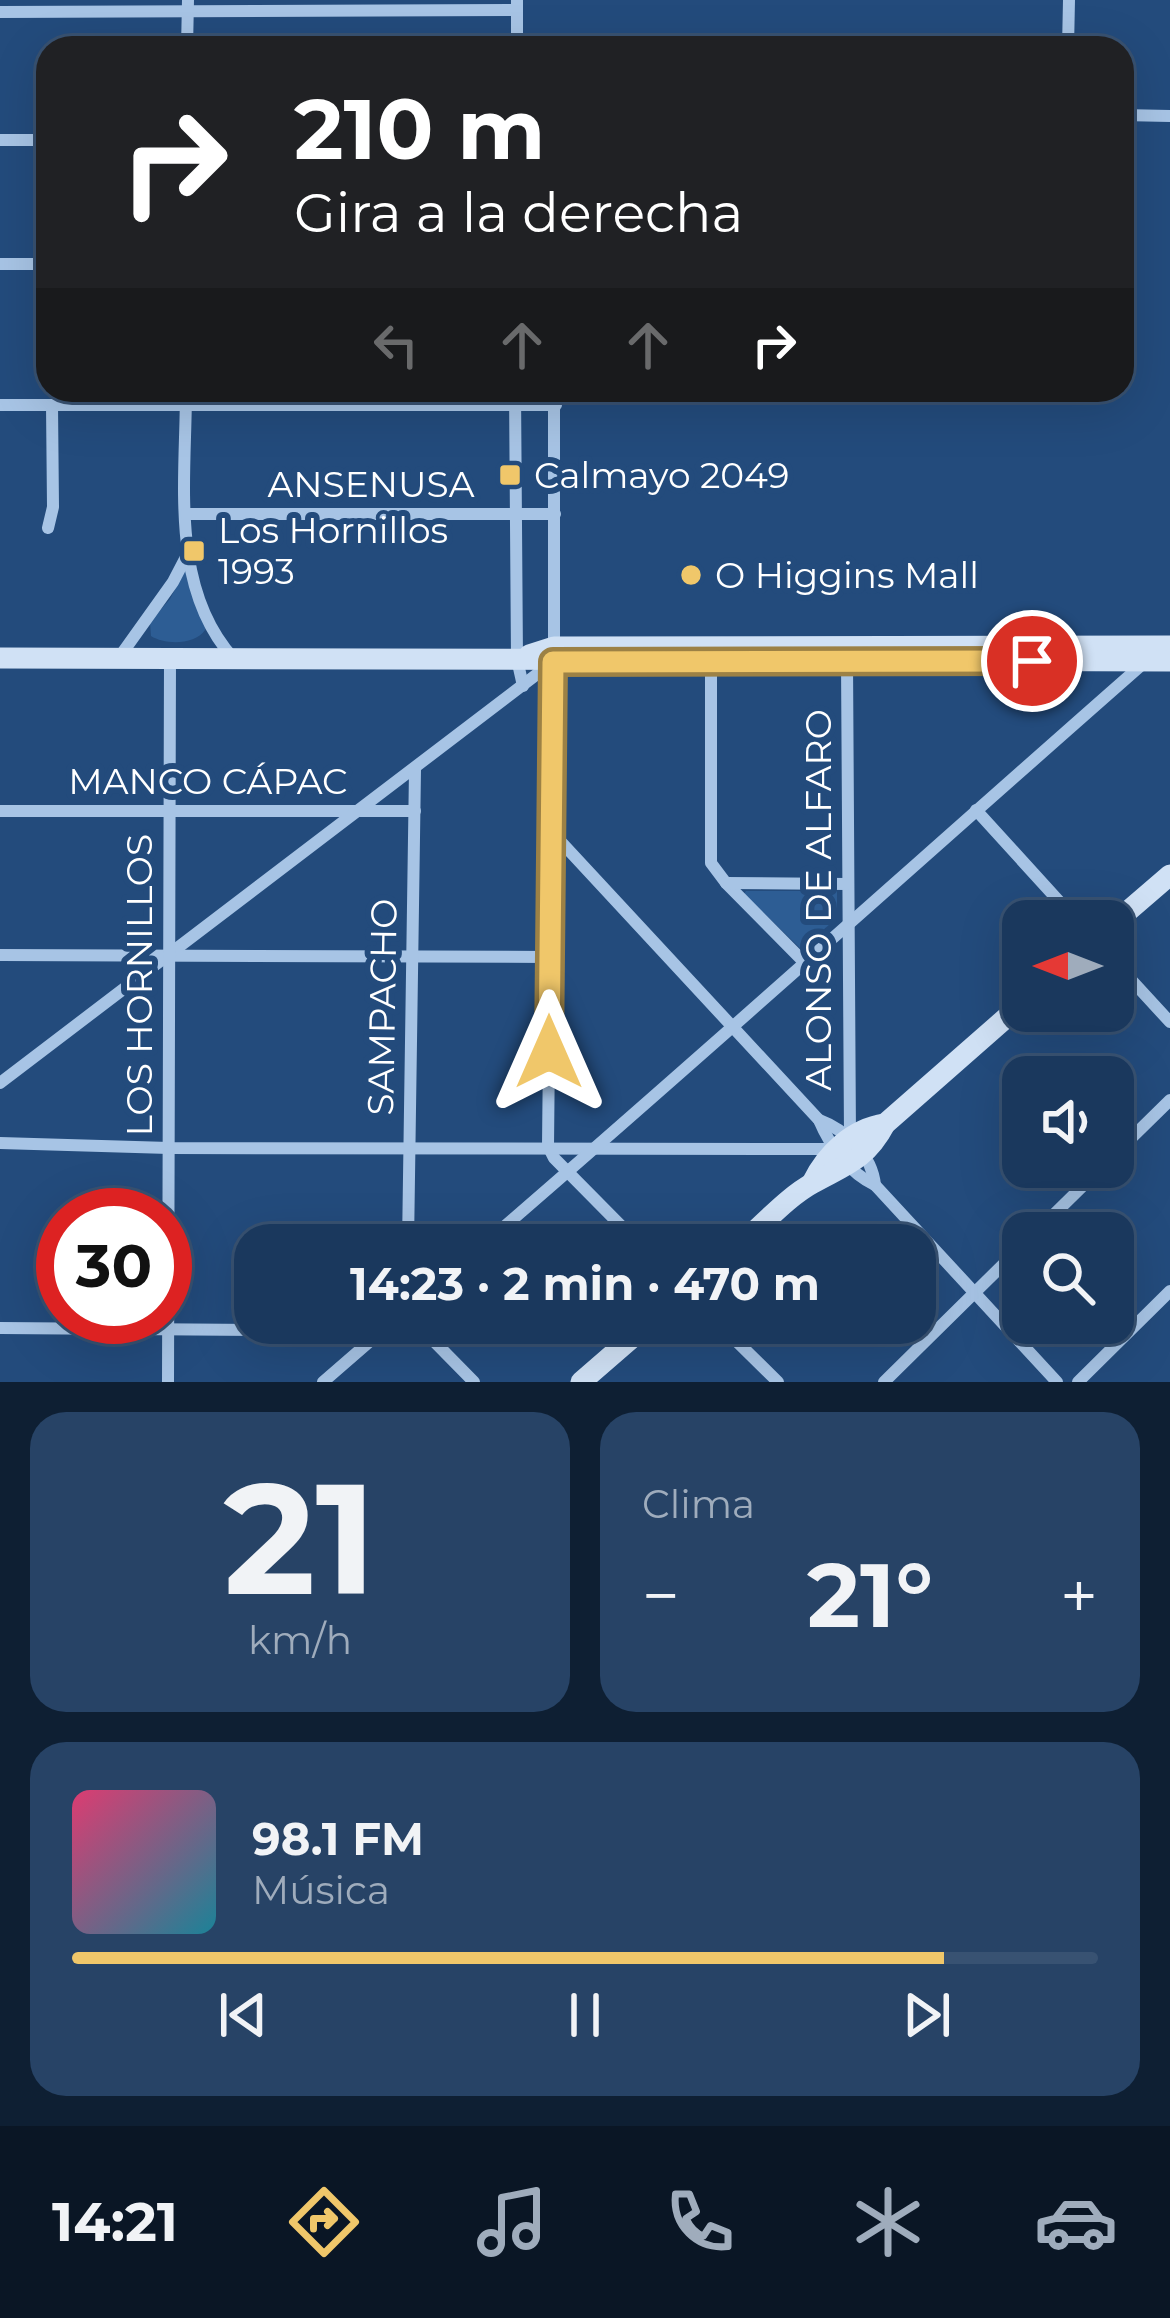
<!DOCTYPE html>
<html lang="es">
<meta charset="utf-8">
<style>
:root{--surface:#1a385d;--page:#274366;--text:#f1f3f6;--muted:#9facbc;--line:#385272;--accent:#f0c76a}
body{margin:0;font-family:Montserrat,sans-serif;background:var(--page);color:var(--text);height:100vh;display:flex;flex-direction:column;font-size:45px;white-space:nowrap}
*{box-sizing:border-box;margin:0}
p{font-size:39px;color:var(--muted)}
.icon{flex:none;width:66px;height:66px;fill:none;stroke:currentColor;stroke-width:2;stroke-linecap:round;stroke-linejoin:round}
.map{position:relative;height:1382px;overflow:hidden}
.details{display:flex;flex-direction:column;gap:30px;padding:30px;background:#0e1f33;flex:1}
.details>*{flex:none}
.guide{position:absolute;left:36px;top:36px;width:1098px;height:366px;border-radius:36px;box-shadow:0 12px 48px #0002,0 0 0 3px var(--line);background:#202124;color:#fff;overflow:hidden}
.needle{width:78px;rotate:270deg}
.buttons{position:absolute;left:1002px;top:900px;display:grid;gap:24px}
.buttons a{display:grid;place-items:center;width:132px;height:132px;border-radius:24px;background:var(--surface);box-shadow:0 12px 48px #0002,0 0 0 3px var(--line);font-size:60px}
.speed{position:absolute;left:36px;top:1188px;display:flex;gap:24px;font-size:60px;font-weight:700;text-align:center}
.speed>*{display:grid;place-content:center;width:156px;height:156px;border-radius:50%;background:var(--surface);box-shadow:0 12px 48px #0002,0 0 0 3px var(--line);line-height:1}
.speed .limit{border:18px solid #d22;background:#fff;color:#111}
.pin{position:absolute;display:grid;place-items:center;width:102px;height:102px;color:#fff;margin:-51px;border:6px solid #fff;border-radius:50%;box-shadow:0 3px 12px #0007}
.me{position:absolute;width:132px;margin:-66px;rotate:0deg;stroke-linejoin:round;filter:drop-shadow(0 0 9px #0008)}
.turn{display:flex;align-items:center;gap:42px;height:252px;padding:0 60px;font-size:54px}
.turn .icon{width:156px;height:156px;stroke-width:2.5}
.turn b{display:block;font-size:84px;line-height:102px}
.lanes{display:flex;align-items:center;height:114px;padding:0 60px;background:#0003;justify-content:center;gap:60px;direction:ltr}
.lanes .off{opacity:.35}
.big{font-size:90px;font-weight:700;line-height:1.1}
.details .card{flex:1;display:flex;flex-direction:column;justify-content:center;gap:18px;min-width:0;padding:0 42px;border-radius:36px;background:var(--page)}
.details .dial{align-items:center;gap:0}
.dial b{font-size:156px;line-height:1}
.song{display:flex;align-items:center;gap:36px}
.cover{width:144px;height:144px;border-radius:18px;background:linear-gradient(135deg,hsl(340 70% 55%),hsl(190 70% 35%))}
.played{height:12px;border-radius:6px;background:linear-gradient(90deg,var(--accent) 85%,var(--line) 85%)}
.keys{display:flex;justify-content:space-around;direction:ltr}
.heat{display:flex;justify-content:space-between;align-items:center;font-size:66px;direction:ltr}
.details .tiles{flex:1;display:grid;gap:30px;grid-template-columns:1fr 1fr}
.card:last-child{grid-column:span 2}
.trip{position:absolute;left:234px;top:1224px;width:702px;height:120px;border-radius:36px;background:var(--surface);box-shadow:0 12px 48px #0002,0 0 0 3px var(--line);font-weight:700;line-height:120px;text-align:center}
.tab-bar{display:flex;height:192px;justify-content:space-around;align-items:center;background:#0a1625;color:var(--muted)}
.tab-bar .icon{width:84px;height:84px}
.tab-bar .active{color:var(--accent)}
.tab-bar b{font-size:54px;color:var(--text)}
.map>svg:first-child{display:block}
</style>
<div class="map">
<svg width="1170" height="1382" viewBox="0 0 1170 1382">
<rect width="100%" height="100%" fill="#234b7c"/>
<!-- green -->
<g fill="#2d5d94">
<path d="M186,568l20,52 -1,10c-10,15 -40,15 -54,6l-1,-14 20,-23z"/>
<polygon points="746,891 837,891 837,918 801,949 744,894"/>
</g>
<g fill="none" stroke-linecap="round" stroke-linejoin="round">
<!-- minor -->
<g stroke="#a7c4e5" stroke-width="12">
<polyline points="0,12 517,10"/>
<polyline points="187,48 188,0"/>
<polyline points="517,48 517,0"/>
<polyline points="1068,48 1069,0"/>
<polyline points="1122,115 1170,116"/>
<polyline points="0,140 48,140"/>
<polyline points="0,264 48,264"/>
<path d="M186,390c0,89 -17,198 48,269"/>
<polyline points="515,390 517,659 523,686"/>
<polyline points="554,390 554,647"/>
<polyline points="0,405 556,405"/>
<polyline points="186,514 555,514"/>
<polyline points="48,528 53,507 52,405"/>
<polyline points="118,659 173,582 186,557"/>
<polyline points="553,662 548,1146 554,1158 640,1245"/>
<polyline points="711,662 711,863 726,883 804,962"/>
<polyline points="847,662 850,1137"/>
<polyline points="976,810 1077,921"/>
<polyline points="0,811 415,811"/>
<path d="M550,830l269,290c11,26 30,53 56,65l182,197"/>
<polyline points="726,883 848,884"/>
<polyline points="0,955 549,957"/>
<polyline points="1113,960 1170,1022"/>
<polyline points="0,1083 553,662"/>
<path d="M819,1120c27,10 53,35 56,65"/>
<polyline points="0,1143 169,1148 835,1149"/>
<polyline points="1113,1156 1170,1100"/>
<polyline points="1035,1233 1102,1167"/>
<polyline points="408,1245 415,770"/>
<path d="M483,1245c223,-192 441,-389 662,-583"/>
<polyline points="416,1323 474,1382"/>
<polyline points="718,1323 778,1382"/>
<polyline points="0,1328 380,1331"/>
<polyline points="168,1382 170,660"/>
<polyline points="323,1382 391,1323"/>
<polyline points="884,1382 1023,1245"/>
<polyline points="1078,1382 1170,1291"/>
</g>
<!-- secondary -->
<g stroke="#d0e1f5" stroke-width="21">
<polyline points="529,655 554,647 1170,646"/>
<polyline points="0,658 1170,661"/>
<polyline points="1113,924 1170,875"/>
<path d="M812,1183c14,-29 40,-54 73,-59"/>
<path d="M739,1245c23,-19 48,-48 74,-62 32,-18 53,-23 72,-59l138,-121"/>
<polyline points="581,1382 649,1323"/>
</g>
</g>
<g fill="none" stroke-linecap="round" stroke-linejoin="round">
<defs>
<polyline id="route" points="549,1052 553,662 1032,661"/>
</defs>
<!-- route casing -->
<use href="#route" stroke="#9c8145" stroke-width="30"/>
<!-- route -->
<use href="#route" stroke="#f0c76a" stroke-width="21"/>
</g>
<!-- markers -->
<g fill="#f0c76a" stroke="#234b7c" stroke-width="4.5">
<rect x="498" y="463" width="24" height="24" rx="6"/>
<rect x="182" y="539" width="24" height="24" rx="6"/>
<circle cx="691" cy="575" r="12"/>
</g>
<g text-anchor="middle" stroke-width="12" stroke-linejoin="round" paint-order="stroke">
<!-- poi labels -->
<g font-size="36" fill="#fff" stroke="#234b7c" text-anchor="start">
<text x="534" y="488">Calmayo 2049</text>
<text x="218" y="543">Los Hornillos<tspan x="218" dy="41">1993</tspan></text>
<text x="715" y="588">O Higgins Mall</text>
</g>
<!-- street labels -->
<g font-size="36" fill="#fff" stroke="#234b7c">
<text x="371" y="497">ANSENUSA</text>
<text x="208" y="794">MANCO CÁPAC</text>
<text transform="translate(818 900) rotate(-90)" y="13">ALONSO DE ALFARO</text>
<text transform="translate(139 985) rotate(-90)" y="13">LOS HORNILLOS</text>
<text transform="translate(382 1007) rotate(-89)" y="13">SAMPACHO</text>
</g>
</g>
</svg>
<div class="buttons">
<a><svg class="needle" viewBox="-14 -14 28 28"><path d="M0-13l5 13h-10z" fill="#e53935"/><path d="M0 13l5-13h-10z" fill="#9facbc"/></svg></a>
<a><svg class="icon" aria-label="sound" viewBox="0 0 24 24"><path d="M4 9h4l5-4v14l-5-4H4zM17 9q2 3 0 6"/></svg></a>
<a><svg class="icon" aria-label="search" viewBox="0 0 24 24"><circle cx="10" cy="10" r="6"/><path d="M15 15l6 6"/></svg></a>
</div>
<div class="speed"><div class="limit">30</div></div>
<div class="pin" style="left:1032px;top:661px;background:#d93025"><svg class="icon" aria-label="arrive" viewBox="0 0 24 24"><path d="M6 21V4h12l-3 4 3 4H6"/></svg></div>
<svg class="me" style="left:549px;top:1052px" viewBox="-20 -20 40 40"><path d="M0-17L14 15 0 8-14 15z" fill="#f0c76a" stroke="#fff" stroke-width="4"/></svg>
<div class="trip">14:23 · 2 min · 470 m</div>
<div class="guide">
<div class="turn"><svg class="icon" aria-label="right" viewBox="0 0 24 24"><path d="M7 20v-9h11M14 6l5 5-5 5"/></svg><div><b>210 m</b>Gira a la derecha</div></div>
<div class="lanes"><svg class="icon off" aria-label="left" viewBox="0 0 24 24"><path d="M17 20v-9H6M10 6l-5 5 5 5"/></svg><svg class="icon off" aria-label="ahead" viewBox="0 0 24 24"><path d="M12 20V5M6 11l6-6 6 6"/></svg><svg class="icon off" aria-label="ahead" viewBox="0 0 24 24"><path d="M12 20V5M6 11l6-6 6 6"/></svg><svg class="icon" aria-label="right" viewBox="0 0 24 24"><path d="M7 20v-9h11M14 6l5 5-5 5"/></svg></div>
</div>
</div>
<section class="details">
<div class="tiles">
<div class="card dial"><b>21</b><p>km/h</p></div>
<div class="card"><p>Clima</p>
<div class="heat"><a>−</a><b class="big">21°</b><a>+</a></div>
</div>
<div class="card">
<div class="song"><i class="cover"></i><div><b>98.1 FM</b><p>Música</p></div></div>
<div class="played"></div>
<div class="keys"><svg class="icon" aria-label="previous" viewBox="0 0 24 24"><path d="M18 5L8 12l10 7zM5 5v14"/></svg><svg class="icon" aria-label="pause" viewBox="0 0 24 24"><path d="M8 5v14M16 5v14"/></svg><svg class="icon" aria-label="next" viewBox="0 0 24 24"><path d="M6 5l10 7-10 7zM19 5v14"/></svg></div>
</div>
</div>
</section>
<nav class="tab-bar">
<b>14:21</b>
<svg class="icon active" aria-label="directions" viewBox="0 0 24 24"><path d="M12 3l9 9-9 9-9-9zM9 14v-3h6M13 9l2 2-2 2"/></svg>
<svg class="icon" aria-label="music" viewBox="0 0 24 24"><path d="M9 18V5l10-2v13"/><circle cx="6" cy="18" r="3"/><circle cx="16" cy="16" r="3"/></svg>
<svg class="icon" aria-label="phone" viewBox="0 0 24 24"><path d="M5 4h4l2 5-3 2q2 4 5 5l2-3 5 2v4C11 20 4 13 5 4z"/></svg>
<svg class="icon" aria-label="climate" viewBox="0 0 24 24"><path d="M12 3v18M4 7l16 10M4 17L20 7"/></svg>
<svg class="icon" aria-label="car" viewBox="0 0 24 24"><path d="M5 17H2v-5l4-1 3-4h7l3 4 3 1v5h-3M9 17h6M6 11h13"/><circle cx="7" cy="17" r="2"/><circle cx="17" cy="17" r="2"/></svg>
</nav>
